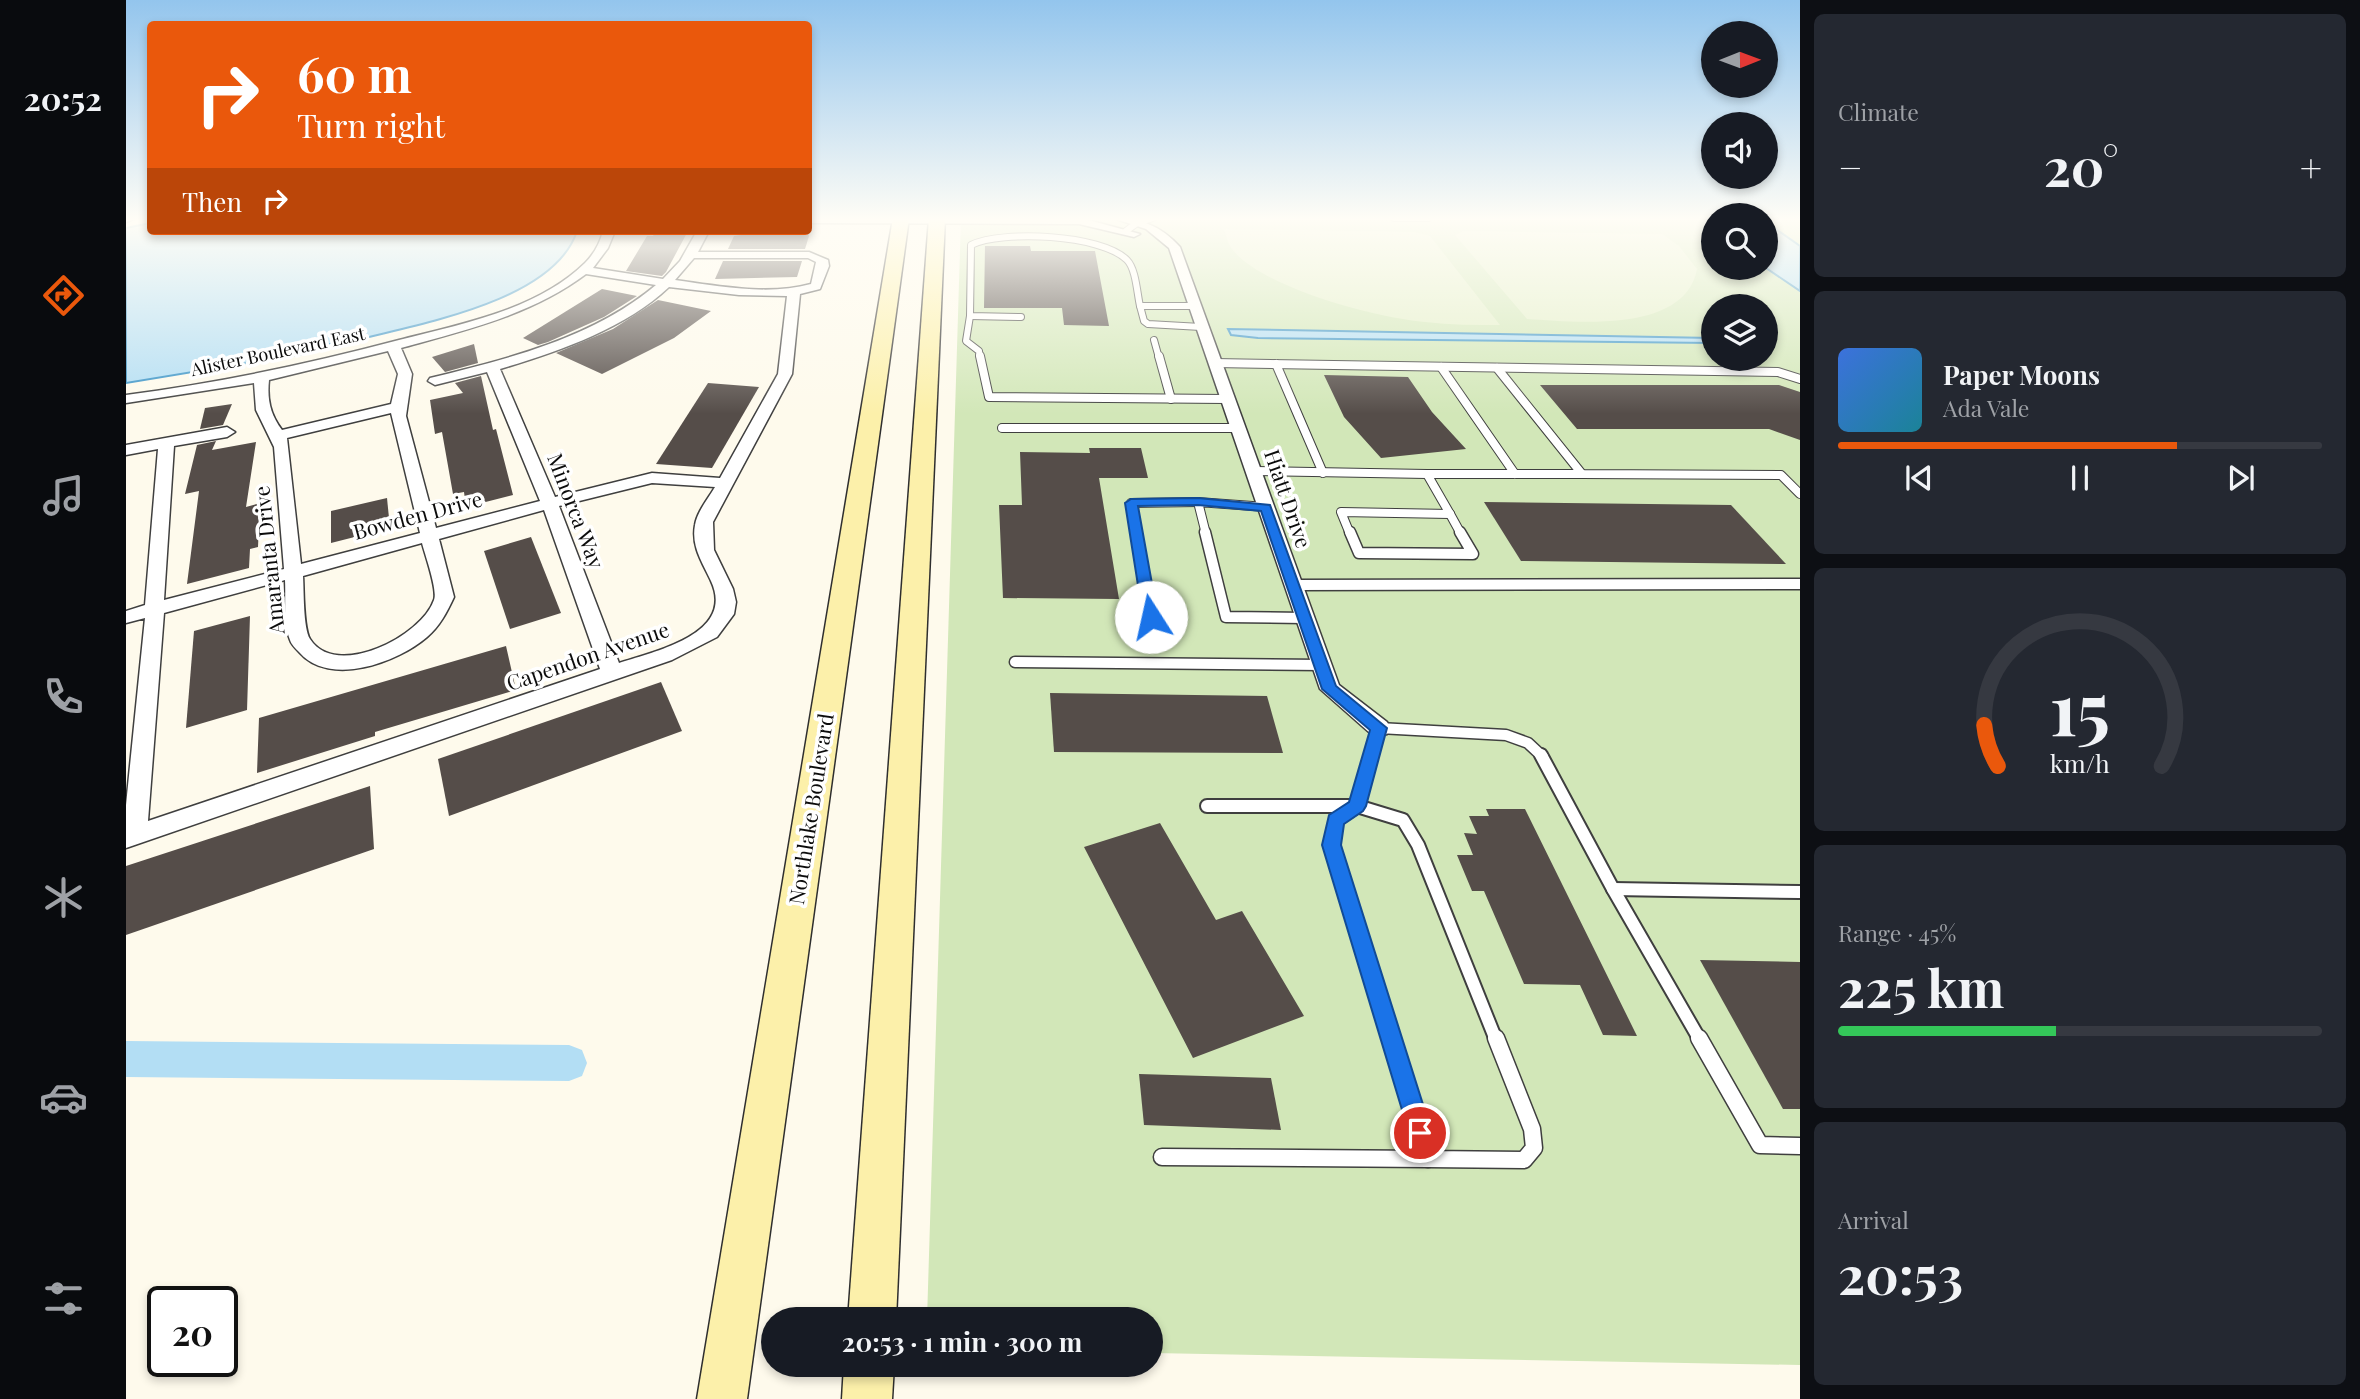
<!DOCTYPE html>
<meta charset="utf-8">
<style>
:root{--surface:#171b24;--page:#242831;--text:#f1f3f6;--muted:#9ea1a6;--line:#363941;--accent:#ea580c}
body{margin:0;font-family:"Playfair Display",serif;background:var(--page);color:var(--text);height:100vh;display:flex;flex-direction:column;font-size:26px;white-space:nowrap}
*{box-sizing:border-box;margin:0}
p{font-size:23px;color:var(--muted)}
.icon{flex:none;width:38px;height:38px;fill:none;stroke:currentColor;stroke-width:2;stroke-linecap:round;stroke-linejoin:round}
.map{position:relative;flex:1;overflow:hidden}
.drawer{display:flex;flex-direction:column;gap:14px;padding:14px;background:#0d0f14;width:560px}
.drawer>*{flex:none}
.guide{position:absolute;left:21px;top:21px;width:665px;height:214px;border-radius:7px;box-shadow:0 4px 10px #0003;background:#ea580c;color:#fff;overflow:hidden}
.needle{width:46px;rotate:89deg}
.fabs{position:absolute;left:1575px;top:21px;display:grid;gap:14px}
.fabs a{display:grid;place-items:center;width:77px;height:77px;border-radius:50%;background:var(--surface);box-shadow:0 4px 10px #0003;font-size:35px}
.speed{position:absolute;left:21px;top:1286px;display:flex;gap:14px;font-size:35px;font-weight:700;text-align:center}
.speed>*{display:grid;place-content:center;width:91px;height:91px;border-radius:50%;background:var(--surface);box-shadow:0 4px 10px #0003;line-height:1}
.speed .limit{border:4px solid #111;border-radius:10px;background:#fff;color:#111}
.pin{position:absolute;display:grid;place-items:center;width:60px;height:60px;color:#fff;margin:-30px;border:4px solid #fff;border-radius:50%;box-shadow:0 2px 7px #0007}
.me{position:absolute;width:77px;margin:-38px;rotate:350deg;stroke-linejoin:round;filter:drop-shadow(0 0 5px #0008)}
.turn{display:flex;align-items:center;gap:24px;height:147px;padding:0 35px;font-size:32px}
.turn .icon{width:91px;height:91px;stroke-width:2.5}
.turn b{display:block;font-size:49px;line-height:60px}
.then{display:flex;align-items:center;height:66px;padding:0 35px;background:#0003;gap:14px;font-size:26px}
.big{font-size:52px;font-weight:700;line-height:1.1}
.drawer .tile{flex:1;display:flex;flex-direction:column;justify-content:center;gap:10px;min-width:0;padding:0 24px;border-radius:10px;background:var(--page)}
.drawer .dial{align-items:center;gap:0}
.dial svg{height:182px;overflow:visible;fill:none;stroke:var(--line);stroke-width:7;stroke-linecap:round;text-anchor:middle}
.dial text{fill:var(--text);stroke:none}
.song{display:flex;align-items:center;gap:21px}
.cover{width:84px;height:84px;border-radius:10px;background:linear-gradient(135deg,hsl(220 70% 55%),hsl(190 70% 35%))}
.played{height:7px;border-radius:4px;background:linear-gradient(90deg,var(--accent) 70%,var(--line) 70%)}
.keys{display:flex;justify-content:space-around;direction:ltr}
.heat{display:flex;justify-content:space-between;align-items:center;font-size:38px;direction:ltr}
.charge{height:10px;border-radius:5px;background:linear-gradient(90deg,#34c759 45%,var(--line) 0)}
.trip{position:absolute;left:635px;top:1307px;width:402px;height:70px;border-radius:35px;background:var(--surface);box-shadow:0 4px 10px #0003;font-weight:700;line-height:70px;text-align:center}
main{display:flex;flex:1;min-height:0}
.tabs{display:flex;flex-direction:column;width:126px;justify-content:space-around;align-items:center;background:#090b0e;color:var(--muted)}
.tabs .icon{width:49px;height:49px}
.tabs .on{color:var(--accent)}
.tabs b{font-size:32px;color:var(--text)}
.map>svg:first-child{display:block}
</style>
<main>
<nav class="tabs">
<b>20:52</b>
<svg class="icon on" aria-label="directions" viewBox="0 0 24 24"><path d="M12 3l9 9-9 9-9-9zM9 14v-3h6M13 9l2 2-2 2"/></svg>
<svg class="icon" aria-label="music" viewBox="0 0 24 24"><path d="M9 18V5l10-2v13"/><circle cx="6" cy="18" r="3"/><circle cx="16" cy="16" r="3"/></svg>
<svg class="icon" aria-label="phone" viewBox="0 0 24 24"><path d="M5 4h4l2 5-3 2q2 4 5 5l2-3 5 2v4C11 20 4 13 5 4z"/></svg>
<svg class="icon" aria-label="climate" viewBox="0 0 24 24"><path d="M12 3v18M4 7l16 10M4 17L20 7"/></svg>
<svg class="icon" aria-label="car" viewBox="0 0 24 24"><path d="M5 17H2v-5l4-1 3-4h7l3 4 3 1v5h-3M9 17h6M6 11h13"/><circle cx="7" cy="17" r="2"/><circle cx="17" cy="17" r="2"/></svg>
<svg class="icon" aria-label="filters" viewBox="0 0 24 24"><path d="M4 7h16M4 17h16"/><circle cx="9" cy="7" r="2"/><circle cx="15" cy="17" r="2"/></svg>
</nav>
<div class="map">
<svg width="1674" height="1399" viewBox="0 0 1674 1399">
<rect width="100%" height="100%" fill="#fefaec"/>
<!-- green -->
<path fill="#d2e7b8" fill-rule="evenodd" d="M835,218h752v50h53v-50h34v1147l-648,-12v-33h-225zM1587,306h53v53h-53z"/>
<!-- pitch -->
<g fill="#e3efc9">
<path d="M1098,229l191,3 15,4 70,89c-25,0 -50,0 -75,-3 -48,-4 -163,-34 -193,-73 -4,-5 -6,-14 -8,-20z"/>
<path d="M1338,231l198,3 17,12 18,23c-12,65 -121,53 -170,50l-72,-84z"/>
</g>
<!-- water -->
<g fill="#b3def4" stroke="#3d95c8" stroke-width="2">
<polygon points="1640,222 1674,246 1674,291 1640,268"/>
<path d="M24,223v8h427c-23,71 -160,93 -224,110 -18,5 -35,0 -51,13l-176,29v-155z"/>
<polygon points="1102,329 1587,338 1587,343 1132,338 1105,335"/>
</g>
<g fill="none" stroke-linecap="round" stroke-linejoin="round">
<!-- canal -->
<polygon fill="#b3def4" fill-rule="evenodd" points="0,1041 443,1045 456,1050 461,1063 456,1076 443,1081 0,1077"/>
</g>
<!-- building -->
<g fill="#554d49">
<polygon points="530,231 562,231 540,272 536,276 500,271 521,236 527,236"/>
<polygon points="629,233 682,233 683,236 679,249 602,249 608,236"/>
<polygon points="859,246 904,246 905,251 969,251 983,326 938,325 936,308 858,308"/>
<polygon points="597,261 676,261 671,277 589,279"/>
<polygon points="476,289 511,296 478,317 422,342 412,345 397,338"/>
<polygon points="532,300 585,311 548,338 476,374 430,353 487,329"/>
<polygon points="348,344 352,363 319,372 306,357"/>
<polygon points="1198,375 1282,377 1306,412 1340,449 1255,458 1218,417"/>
<polygon points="355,376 367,430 370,429 387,495 340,507 338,492 327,494 316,432 309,434 304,400 337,393 329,383"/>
<polygon points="582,383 633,387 586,468 530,464"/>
<polygon points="1414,385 1653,385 1674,392 1674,440 1643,429 1451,429"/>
<polygon points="106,404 97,425 74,429 79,408"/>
<polygon points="90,441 86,450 130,442 120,507 134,503 132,547 124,549 123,568 61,584 73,491 59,494 71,445"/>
<polygon points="963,448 1015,448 1022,478 973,478 993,599 877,598 873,505 896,505 894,452 964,453"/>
<polygon points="261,498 264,528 205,543 205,511"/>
<polygon points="1358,502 1605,505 1660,564 1395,561"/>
<polygon points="405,537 435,613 384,629 358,551"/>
<polygon points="124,616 121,710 60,728 68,631"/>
<polygon points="380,646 390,690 249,732 249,736 131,773 133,718"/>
<polygon points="535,682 556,731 323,816 312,759"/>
<polygon points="924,693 1141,696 1157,753 928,752"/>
<polygon points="244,786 248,849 0,935 0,866"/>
<polygon points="1360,809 1399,809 1511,1036 1477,1035 1454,985 1398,984 1358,891 1346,891 1331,855 1347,855 1338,833 1351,834 1343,816 1363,816"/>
<polygon points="1034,823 1090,920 1116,911 1178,1016 1067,1058 958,847"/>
<polygon points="1574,960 1674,962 1674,1109 1657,1109"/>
<polygon points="1013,1074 1145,1078 1155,1130 1018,1125"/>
</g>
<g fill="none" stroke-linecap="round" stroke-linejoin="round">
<defs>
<g id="lane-far4">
<polyline points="1268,218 1302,218"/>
<polyline points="1000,231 1011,223 1027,218"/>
<polyline points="1014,306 1018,321 1022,324 1075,327"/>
<polyline points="844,316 840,341 853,351 854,358"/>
<path d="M895,317l-51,-1 1,-71c31,-15 130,-11 156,15 9,9 10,33 13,46h54"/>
<polyline points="1028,340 1033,358"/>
</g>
<g id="lane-far3">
<polyline points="854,356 863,397 1101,399"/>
<polyline points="1033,356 1045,399"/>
<polyline points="1088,363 1652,372 1674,379"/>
<polyline points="1150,364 1197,473"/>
<polyline points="1315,367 1389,474"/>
<polyline points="1371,368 1456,474 1655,475 1674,494"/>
<polyline points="876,428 1111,428"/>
<polyline points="1128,471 1301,474 1324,514"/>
<polyline points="1301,474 1456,474"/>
<polyline points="1324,514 1335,534"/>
<polyline points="1010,534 1005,503 1072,502"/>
<polyline points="1080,534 1072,502 1140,507"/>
<polyline points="1224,534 1215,512 1324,514"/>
</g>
<g id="lane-far2">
<polyline points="1010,532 1025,617"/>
<polyline points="1079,532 1100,617 1178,618"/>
<polyline points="1224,532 1233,553 1347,554 1334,532"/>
<polyline points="1167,585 1674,584"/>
<polyline points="889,662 1196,665"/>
<polyline points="1245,757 1253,728 1380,735 1402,743 1417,757"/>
</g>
<g id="lane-far1">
<polyline points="1415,755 1487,889 1574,1040"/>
<polyline points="1081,806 1231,806 1245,755"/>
<polyline points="1487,889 1674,892"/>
<polyline points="1265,1040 1205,845 1210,820 1231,806 1277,820 1292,845 1370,1040"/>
</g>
<g id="lane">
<polyline points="1265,1038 1302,1159 1398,1160 1408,1148 1406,1129 1370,1038"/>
<polyline points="1573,1038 1634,1145 1674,1146"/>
<polyline points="1036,1157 1302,1159"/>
</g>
<g id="street">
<polygon points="0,218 10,218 0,222"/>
<polygon points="682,218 955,218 1014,234 1008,237 953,224 682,223"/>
<path d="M987,218c28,0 48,8 67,29l159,438 48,37 3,6 -3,6 -8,2 -8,-2 -51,-45 -151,-441 -23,-19z"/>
<path d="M477,231h12l-7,17 -15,20 70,11 17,-18 17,-30h12l-11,21h111l19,8 1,6 -9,23 -20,5 -8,80 -79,148 1,28 19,39 3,13 -2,12 -17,23 -45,23 -546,188v-43l19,-187 -19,5v-12l19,-6 13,-156 -32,6v-10l101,-18 8,5 -8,5 -53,9 -10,154 120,-31 -10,-122 -18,-37 -2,-27 -128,20v-8c92,-12 183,-31 273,-55 62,-16 138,-30 186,-77 9,-9 15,-20 18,-32zM568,258h114l8,4 -5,22c-43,12 -92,2 -136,-4zM460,274l70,11c-63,53 -148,74 -226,93l-2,3 7,4 52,-13 53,129 -104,27 -30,-112 6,-42 -11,-26c65,-18 130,-33 185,-74zM543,287l70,8 48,1 -9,78 -58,104 -68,-5 -97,24 -55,-128c57,-17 125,-40 169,-82zM262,351l10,23 -7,30 -109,26c-12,-16 -15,-31 -13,-50zM265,413l29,120 -119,31 -14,-126zM526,483l63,4c-7,12 -18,25 -20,38 -4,21 7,37 16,56 25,53 -56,70 -92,82l-60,-157zM418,510l56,159 -452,152 16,-208 121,-33c1,18 -2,43 5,60 1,4 6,9 9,12 31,36 99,10 128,-15 13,-11 20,-25 27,-40l-15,-58zM296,543c3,12 16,47 12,57 -12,36 -98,80 -124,39 -7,-11 -6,-49 -7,-63z"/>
</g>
<g id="secondary">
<polygon points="767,218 783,218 621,1399 571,1399"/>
<polygon points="803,218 819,218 770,1320 722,1320"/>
<polygon points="718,1365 768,1365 766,1399 716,1399"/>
</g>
</defs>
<!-- lane-far4 casing -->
<use href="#lane-far4" stroke="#3f3f3f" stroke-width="8"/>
<!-- lane-far3 casing -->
<use href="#lane-far3" stroke="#3f3f3f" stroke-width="10"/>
<!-- lane-far2 casing -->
<use href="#lane-far2" stroke="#3f3f3f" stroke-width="13"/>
<!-- lane-far1 casing -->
<use href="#lane-far1" stroke="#3f3f3f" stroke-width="16"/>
<!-- lane casing -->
<use href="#lane" stroke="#3f3f3f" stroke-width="19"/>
<!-- street casing -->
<use href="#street" stroke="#3f3f3f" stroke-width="3"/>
<!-- secondary casing -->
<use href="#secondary" stroke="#2e2e2e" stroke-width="3"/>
<!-- lane-far4 -->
<use href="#lane-far4" stroke="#fff" stroke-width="6"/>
<!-- lane-far3 -->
<use href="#lane-far3" stroke="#fff" stroke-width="8"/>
<!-- lane-far2 -->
<use href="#lane-far2" stroke="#fff" stroke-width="10"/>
<!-- lane-far1 -->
<use href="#lane-far1" stroke="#fff" stroke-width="12"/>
<!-- lane -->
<use href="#lane" stroke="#fff" stroke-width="16"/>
<!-- street -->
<use href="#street" fill="#fff" fill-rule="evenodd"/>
<!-- secondary -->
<use href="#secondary" fill="#fcf0aa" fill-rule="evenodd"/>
</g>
<!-- sky -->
<linearGradient id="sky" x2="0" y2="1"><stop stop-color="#93c5ed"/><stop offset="0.53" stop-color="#fffdf6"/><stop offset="1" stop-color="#fffdf6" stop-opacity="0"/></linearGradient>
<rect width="1674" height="414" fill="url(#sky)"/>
<!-- route -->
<polygon fill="#1a73e8" stroke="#114b97" stroke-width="2" points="1072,498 1144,505 1210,686 1261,728 1240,806 1237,811 1218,824 1215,845 1306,1133 1302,1141 1294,1144 1286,1141 1283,1133 1196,845 1203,815 1223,802 1244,730 1196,689 1135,511 1072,505 1012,506 1032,617 1025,622 1017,617 999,503 1005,499"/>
<g text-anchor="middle" stroke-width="7" stroke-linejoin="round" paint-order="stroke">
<!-- far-street labels -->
<g font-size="18" fill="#0c0c0c" stroke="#fff">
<text transform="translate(152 352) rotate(-12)" y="6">Alister Boulevard East</text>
</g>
<!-- street labels -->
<g font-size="21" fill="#0c0c0c" stroke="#fff">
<text transform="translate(1161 499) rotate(71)" y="7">Hiatt Drive</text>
<text transform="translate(449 511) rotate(69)" y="7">Minorca Way</text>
<text transform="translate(292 516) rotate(-15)" y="7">Bowden Drive</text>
<text transform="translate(144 560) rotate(-96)" y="7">Amaranta Drive</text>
<text transform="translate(462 657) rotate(-19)" y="7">Capendon Avenue</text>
<text transform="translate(686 809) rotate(-81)" y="7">Northlake Boulevard</text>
</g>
</g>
</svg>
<div class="fabs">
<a><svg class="needle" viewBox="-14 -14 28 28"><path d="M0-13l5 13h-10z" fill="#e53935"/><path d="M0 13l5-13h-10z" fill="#9ea1a6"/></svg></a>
<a><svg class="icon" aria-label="sound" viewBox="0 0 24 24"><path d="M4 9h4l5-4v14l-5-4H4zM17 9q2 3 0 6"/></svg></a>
<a><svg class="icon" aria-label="search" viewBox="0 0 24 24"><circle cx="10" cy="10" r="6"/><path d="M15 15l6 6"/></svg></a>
<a><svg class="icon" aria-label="layers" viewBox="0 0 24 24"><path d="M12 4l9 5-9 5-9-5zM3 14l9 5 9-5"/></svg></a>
</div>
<div class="speed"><div class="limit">20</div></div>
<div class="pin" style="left:1294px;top:1133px;background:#d93025"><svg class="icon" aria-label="arrive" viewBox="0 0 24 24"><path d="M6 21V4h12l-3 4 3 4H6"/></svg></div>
<svg class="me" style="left:1025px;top:617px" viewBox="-20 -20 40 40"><circle r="19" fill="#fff"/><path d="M0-13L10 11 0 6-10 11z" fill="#1a73e8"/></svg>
<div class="trip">20:53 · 1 min · 300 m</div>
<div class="guide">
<div class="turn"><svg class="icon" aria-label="right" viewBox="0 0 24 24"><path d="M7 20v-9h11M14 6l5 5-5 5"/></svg><div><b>60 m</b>Turn right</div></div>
<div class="then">Then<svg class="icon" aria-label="right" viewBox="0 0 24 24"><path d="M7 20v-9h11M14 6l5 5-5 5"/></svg></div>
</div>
</div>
<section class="drawer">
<div class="tile"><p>Climate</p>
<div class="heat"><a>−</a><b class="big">20°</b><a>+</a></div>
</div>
<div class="tile">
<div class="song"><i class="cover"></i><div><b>Paper Moons</b><p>Ada Vale</p></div></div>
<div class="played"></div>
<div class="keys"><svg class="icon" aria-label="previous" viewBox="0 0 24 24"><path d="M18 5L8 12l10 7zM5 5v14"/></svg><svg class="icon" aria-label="pause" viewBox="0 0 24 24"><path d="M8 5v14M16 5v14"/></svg><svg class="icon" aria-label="next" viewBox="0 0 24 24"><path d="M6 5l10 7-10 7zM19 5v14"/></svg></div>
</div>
<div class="tile dial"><svg viewBox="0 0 100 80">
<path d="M14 69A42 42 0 1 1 86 69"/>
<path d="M14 69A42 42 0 0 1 8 51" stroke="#ea580c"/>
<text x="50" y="56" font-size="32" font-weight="700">15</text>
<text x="50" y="72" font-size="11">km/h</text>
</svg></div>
<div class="tile"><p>Range · 45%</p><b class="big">225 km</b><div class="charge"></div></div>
<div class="tile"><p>Arrival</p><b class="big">20:53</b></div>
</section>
</main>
